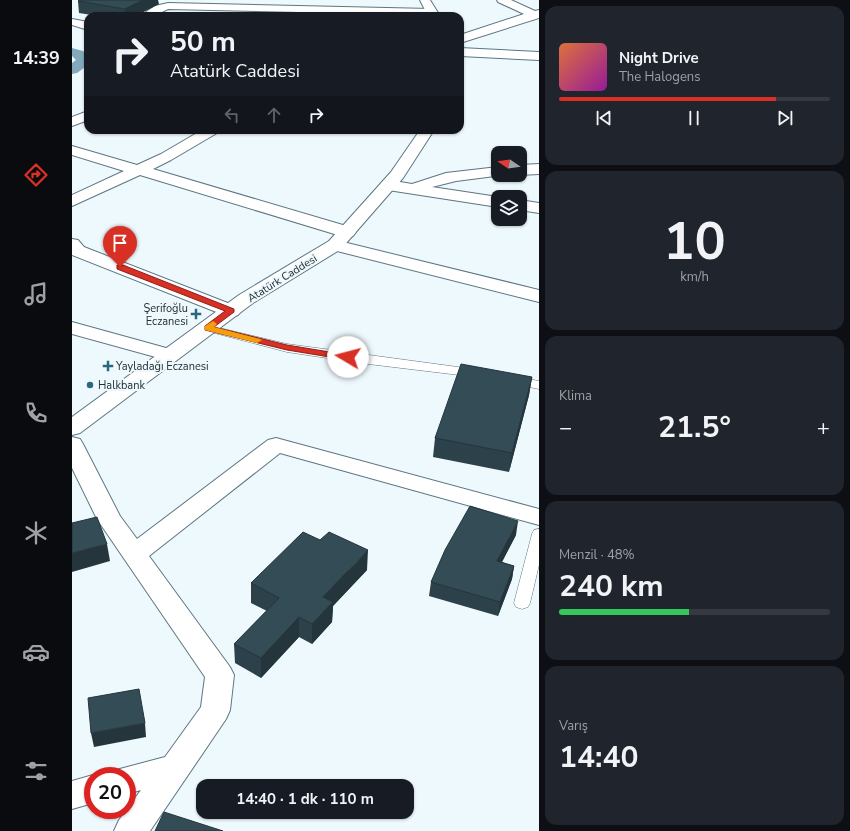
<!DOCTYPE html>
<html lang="tr">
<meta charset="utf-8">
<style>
:root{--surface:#171b24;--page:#20242c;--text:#f1f3f6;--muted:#9ea1a6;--line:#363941;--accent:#d93025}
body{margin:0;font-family:"Nunito Sans",sans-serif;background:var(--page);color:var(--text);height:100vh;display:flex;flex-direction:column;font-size:15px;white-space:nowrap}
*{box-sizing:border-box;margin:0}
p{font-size:13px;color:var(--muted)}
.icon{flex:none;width:22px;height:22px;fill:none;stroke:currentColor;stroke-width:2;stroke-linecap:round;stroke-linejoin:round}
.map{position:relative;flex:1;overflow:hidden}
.side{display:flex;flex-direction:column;gap:6px;padding:6px;background:#0d0f14;width:311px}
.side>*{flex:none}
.top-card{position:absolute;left:12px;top:12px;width:380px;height:122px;border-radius:12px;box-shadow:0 1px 3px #0004;background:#171b24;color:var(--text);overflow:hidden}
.needle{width:26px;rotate:283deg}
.fabs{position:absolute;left:419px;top:146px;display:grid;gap:8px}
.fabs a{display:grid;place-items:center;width:36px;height:36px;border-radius:8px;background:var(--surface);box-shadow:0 1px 3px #0004;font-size:20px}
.speed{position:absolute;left:12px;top:767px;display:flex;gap:8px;font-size:20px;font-weight:700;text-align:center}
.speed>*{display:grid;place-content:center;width:52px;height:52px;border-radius:50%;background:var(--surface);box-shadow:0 1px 3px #0004;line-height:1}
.speed .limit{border:6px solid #d22;background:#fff;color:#111}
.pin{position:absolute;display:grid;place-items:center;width:34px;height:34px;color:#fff;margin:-41px -17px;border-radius:50% 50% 50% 0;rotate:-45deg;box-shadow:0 0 4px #0007}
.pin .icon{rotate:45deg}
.me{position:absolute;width:44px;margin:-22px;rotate:278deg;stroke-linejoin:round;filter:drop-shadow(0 0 3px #0008)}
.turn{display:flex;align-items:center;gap:14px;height:84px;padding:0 20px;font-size:18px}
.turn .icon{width:52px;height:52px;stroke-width:2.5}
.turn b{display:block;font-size:28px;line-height:34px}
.lanes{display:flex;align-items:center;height:38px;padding:0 20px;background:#0003;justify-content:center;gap:20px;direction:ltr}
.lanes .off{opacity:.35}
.big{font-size:30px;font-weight:700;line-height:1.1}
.side .tile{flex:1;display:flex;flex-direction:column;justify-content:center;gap:6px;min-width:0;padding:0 14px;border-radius:12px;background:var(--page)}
.side .dial{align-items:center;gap:0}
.dial b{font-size:52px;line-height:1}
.song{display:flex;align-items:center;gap:12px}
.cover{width:48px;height:48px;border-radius:6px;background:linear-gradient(135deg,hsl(20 70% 55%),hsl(300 70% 35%))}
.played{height:4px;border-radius:2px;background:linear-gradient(90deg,var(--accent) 80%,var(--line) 80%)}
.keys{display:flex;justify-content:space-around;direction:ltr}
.heat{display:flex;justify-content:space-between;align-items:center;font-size:22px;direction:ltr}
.charge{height:6px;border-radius:3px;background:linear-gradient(90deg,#34c759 48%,var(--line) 0)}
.trip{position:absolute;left:124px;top:779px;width:218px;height:40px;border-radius:12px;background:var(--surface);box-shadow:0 1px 3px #0004;font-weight:700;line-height:40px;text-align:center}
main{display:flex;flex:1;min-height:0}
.tab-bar{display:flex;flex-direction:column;width:72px;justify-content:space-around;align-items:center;background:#090b0e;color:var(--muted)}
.tab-bar .icon{width:28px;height:28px}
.tab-bar .on{color:var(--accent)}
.tab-bar b{font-size:18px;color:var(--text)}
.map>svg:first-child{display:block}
</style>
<main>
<nav class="tab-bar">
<b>14:39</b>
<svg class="icon on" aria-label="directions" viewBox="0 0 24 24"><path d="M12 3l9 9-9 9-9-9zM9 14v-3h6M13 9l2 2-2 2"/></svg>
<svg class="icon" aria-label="music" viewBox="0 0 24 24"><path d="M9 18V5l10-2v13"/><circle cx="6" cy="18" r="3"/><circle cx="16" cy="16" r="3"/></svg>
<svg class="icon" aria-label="phone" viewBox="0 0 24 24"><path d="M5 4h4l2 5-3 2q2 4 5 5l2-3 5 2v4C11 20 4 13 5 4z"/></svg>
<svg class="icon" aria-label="climate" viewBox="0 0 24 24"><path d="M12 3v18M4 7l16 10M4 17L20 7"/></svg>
<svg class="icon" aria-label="car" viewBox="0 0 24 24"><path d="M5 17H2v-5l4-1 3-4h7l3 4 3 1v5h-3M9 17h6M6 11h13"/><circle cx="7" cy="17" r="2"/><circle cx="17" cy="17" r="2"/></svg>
<svg class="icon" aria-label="filters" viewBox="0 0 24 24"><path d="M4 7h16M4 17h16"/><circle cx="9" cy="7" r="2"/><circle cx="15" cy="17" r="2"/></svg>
</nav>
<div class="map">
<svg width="467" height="831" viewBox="0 0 467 831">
<rect width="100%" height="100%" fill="#eef9fe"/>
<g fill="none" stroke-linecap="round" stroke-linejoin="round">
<!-- canal -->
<polygon fill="#82aabc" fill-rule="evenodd" points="0,48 11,51 16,56 16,65 5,73 0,74 0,63 4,60 0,56"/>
<defs>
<g id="service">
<polygon points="135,325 215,344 408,370 410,373 408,376 404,377 288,363 215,352 131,330 129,328 131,326"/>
<polygon points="441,376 467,381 467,389 437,383 435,380 437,377"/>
<polygon points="467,529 467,565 458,603 456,607 450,609 444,607 442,603 460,534 462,530"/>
</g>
<g id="minor">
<polygon points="425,0 439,0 463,11 467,10 467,18 388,43 388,35 452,14 426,2"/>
<polygon points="96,3 359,9 363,10 365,12 363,14 359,15 96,9 82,16 68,16 83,6"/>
<polygon points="0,19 16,22 16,30 0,25"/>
<polygon points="388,48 467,52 467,60 388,56"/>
<polygon points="16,111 16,120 0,126 0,117"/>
<polygon points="130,130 147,130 145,133 99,160 81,169 281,228 284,232 281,236 275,237 269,236 68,175 0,206 0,195 52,171 0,155 0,146 65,165 89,154"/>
<polygon points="467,164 467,174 448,175 448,165"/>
<polygon points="426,167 426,175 431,175 384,181 360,187 426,197 426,207 316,190 310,188 308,185 310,182 316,180 340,184 374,173"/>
<polygon points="448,200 467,203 467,213 448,210"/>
<polygon points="0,239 6,240 12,247 166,307 169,311 166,315 159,317 152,315 0,255"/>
<polygon points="263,240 467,290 467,302 257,249 254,245 257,241"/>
<polygon points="0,322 105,351 108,355 105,359 98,361 0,334"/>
<polygon points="0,437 8,439 11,444 48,516 65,539 196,440 204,438 467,509 467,525 208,453 77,556 158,667 162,675 158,710 154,719 78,831 42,831 47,820 69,790 55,794 55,776 41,776 44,770 93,757 129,707 133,677 25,519 0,468"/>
<polygon points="21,775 24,776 21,776 21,803 0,809 0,781"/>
</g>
<g id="secondary">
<polygon points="348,0 358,0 368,16 356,16"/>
<polygon points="348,130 362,130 331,178 269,249 181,303 8,433 0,435 0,417 167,295 257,241 319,172"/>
</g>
</defs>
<!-- service casing -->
<use href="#service" stroke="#5d7680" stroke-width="1"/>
<!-- minor casing -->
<use href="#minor" stroke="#5d7680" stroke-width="2"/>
<!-- secondary casing -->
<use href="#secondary" stroke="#5d7680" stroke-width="2"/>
<!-- service -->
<use href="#service" fill="#fff" fill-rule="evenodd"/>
<!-- minor -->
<use href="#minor" fill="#fff" fill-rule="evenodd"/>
<!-- secondary -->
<use href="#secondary" fill="#fff" fill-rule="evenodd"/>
</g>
<!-- wall -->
<g fill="#2d414a">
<polygon points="6,1 87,4 63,16 26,16 7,13"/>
<polygon points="460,377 457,395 437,472 361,457 363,438"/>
<polygon points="444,535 430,562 442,566 440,579 426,616 357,596 359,582"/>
<polygon points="295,570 261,606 260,622 240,644 227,637 189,678 163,663 162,644 195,611 179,603 179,583"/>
</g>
<!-- shaded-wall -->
<g fill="#24353c">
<polygon points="70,0 86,0 87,4 63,16 53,16 53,9"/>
<polygon points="460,377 457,395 437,472 440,453"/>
<polygon points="446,521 444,535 423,575 425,561"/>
<polygon points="35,544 38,561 0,572 0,553"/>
<polygon points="296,550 295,570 261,606 260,622 240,644 240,624 251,597"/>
<polygon points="442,566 440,579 426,616 428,602"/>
<polygon points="227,617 227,637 189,678 189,658"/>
<polygon points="73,723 74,737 22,747 19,733"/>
</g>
<!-- building -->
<g fill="#344c56" stroke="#24353c">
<polygon points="8,0 70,0 53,9 6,1"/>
<polygon points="389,364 460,377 440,453 363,438"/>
<polygon points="398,506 446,521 425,561 442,566 428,602 359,582 373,550"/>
<polygon points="25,517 35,544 0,553 0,523"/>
<polygon points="231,532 248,540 257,532 296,550 251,597 261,602 240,624 227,617 189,658 162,644 207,598 179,583"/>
<polygon points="67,689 73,723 19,733 16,698"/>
<polygon points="92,812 151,831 83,831"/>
</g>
<!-- route -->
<polygon fill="#d93025" stroke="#8d1f18" points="45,265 51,265 162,309 162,312 142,327 215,345 276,355 280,357 276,360 215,350 133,330 133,326 153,311 45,269"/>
<!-- slow -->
<polygon fill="#f59e0b" points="141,321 145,324 142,327 188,339 190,340 185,343 133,330 133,326"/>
<!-- markers -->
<g fill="#2b687f" stroke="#eef9fe" stroke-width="1.5">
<path d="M122 308h4v4h4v4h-4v4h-4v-4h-4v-4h4z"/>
<path d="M34 360h4v4h4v4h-4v4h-4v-4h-4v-4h4z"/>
<circle cx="18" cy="385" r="4"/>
</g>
<g text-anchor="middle" stroke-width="4" stroke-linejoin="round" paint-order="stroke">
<!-- street labels -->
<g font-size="11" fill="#242f34" stroke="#eef9fe">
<text transform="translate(210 278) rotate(-32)" y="4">Atatürk Caddesi</text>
</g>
<!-- poi labels -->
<g font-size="11" fill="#242f34" stroke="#eef9fe" text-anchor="start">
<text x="116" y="312" text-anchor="end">Şerifoğlu<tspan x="116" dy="13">Eczanesi</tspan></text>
<text x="44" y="370">Yayladağı Eczanesi</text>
<text x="26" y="389">Halkbank</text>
</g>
</g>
</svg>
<div class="fabs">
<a><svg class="needle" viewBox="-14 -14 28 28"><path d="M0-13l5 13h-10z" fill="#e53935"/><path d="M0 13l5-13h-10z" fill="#9ea1a6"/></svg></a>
<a><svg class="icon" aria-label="layers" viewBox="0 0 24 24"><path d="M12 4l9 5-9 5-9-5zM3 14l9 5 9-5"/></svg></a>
</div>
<div class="speed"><div class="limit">20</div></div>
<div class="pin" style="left:48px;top:267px;background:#d93025"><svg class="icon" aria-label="arrive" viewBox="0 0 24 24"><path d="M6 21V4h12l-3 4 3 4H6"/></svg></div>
<svg class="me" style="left:276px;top:357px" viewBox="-20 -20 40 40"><circle r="19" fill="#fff"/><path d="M0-13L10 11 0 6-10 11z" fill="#d93025"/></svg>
<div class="trip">14:40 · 1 dk · 110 m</div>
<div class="top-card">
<div class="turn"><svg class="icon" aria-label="right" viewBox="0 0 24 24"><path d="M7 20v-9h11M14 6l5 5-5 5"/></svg><div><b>50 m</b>Atatürk Caddesi</div></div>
<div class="lanes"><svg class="icon off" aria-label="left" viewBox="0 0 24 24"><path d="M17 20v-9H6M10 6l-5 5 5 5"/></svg><svg class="icon off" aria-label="ahead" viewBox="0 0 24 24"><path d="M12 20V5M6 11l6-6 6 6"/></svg><svg class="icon" aria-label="right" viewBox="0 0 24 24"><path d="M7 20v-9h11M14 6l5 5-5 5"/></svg></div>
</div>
</div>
<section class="side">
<div class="tile">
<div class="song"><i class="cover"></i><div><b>Night Drive</b><p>The Halogens</p></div></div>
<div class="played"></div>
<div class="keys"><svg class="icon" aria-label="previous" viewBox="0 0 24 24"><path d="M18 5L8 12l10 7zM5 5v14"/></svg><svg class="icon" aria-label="pause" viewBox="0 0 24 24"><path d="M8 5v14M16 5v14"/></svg><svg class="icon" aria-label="next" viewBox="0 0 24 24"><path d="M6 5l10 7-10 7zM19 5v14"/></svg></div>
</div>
<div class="tile dial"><b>10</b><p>km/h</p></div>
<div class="tile"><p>Klima</p>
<div class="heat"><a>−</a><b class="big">21.5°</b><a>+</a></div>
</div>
<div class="tile"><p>Menzil · 48%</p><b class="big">240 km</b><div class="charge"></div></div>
<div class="tile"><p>Varış</p><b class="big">14:40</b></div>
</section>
</main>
